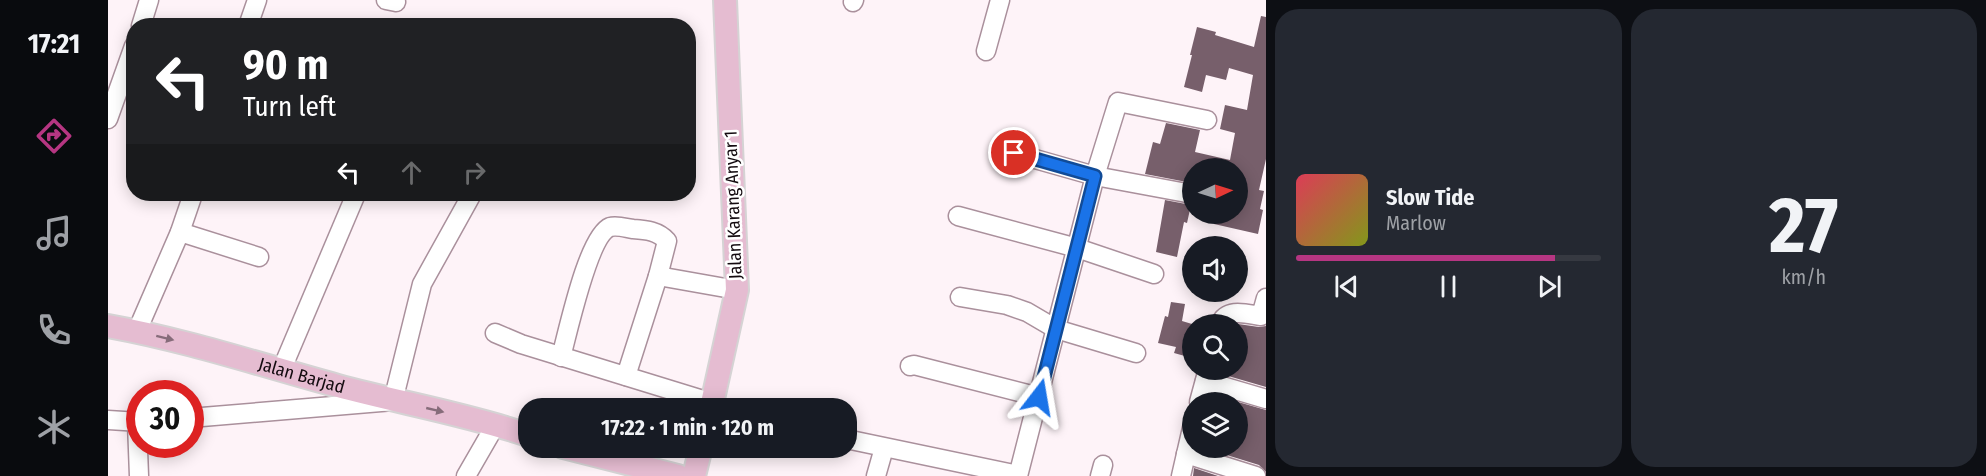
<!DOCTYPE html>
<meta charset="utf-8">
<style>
:root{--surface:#171b24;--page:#242831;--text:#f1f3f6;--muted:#9ea1a6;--line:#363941;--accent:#b63682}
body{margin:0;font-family:"Fira Sans Condensed",sans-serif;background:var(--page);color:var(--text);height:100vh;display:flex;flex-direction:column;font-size:22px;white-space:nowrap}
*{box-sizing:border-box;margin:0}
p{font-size:20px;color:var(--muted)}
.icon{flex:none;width:33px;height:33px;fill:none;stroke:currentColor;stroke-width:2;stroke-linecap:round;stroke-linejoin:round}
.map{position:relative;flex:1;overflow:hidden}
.details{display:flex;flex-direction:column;gap:9px;padding:9px;background:#0d0f14;width:720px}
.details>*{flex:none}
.hud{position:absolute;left:18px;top:18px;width:570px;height:183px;border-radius:24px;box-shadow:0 3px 15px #0003;background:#202124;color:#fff;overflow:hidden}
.needle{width:39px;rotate:86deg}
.tools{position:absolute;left:1074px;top:158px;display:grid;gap:12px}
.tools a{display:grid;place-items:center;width:66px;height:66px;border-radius:50%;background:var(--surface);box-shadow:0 3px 15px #0003;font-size:30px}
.speed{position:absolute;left:18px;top:380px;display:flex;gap:12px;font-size:30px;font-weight:700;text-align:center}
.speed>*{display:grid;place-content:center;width:78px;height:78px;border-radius:50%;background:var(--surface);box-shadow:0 3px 15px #0003;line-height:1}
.speed .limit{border:9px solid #d22;background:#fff;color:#111}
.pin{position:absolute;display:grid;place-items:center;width:51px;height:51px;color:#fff;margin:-26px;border:3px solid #fff;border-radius:50%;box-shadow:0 2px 6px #0007}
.me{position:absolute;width:66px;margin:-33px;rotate:14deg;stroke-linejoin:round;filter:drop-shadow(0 0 4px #0008)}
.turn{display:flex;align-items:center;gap:21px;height:126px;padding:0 18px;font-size:27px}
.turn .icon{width:78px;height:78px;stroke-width:2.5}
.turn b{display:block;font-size:42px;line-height:51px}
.lanes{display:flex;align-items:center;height:57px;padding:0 18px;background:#0003;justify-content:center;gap:30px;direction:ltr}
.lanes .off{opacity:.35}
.details .card{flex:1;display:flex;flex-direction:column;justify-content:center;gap:9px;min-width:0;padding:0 21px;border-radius:24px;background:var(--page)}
.details .dial{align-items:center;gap:0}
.dial b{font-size:78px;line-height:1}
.song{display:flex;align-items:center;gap:18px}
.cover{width:72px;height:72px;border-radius:9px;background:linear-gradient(135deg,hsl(350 70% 55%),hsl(70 70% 35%))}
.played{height:6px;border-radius:3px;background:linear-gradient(90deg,var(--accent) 85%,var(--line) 85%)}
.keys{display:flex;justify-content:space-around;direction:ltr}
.details .tiles{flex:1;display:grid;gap:9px;grid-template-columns:repeat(2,1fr)}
.trip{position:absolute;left:410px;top:398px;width:339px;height:60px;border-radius:24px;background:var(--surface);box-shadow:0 3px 15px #0003;font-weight:700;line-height:60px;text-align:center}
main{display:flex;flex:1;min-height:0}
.menu{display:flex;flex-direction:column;width:108px;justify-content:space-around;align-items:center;background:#090b0e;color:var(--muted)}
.menu .icon{width:42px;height:42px}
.menu .current{color:var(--accent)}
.menu b{font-size:27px;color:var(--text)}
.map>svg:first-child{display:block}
</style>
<main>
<nav class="menu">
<b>17:21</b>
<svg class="icon current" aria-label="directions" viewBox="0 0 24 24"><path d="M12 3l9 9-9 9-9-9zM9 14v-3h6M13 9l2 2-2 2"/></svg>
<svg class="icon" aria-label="music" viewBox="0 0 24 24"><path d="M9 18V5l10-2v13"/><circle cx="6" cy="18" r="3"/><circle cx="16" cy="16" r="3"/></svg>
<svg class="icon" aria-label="phone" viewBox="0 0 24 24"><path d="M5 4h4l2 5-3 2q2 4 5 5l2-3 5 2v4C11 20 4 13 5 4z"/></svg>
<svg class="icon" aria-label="climate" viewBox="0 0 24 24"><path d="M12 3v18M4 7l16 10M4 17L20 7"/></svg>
</nav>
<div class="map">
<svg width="1158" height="476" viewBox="0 0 1158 476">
<rect width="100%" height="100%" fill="#fef3f8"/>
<!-- building -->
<g fill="#775f6b">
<polygon points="1153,16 1158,17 1158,159 1151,190 1156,191 1152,209 1155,210 1150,234 1106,224 1109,213 1130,213 1130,168 1084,168 1084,183 1037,174 1045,142 1052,144 1058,123 1092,130 1087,152 1122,160 1127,133 1112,129 1117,105 1139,110 1145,75 1121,68 1118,80 1098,75 1094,92 1076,87 1084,55 1082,55 1089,27 1108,32 1107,35 1146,47"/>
<polygon points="1057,200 1083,205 1079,223 1076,222 1069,257 1048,252"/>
<polygon points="1063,302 1077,304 1074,321 1084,324 1084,358 1066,353 1068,347 1050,343 1057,316 1060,317"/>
<polygon points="1130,324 1151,327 1158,326 1158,387 1110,373 1111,369 1130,369"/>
<polygon points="1105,395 1128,402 1103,402"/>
<polygon points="1130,402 1158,410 1158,472 1151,465 1093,447 1130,447"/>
<polygon points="1086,468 1110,476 1085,476"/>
</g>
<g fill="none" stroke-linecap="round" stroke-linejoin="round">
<defs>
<g id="minor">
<polyline points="278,0 288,2"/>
<polyline points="745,2 746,0"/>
<polyline points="33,26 41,0"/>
<polyline points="140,26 149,0"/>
<polyline points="878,51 892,0"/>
<polyline points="0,119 26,46"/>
<polyline points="906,153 987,176 1084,194"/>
<polyline points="850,216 969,248 1046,274"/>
<polyline points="72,232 151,257"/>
<polyline points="852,297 899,305 919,312 948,329 1028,353"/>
<path d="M1112,324c7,-17 27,-10 41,-8l5,-18"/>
<polyline points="29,331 72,232 85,194"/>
<polyline points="387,333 413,344 605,403"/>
<path d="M453,357c7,-25 27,-121 49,-130 7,-2 16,1 23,2 14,1 25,2 34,12l-9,35 79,14"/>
<polyline points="802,366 806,365 931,397"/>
<polyline points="173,371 248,194"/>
<polyline points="518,376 550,276"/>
<polyline points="1097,381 1158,399"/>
<polyline points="1091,402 1100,369"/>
<polyline points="82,418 285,401 314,284 364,194"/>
<polyline points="0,420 32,422"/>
<polyline points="29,423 31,476"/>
<polyline points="738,439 910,475"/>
<polyline points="1078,454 1148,476"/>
<polyline points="358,476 388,424"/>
<polyline points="768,476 776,448"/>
<polyline points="910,476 987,176 1010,102 1099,120"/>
<polyline points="992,476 995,465"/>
<polyline points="1073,476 1084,428"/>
</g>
<g id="major">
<path id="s1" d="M0,326c78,14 153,39 230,60 63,17 128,28 190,49"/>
<polyline points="603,408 629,290 617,0"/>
<polyline points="455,447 570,476"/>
<polyline points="586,476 593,447"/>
</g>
</defs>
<!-- minor casing -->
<use href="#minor" stroke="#aa909c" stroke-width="21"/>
<!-- major casing -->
<use href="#major" stroke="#d5d3d4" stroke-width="26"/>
<!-- minor -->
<use href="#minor" stroke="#fff" stroke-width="18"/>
<!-- major -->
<use href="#major" stroke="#e5bcd1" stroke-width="22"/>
</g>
<!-- one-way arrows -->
<defs><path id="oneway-solid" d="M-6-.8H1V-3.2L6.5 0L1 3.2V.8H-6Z" transform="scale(1.5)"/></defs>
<g fill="#866c7a">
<use href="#oneway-solid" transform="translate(57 338) rotate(14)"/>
<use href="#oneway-solid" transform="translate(327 410) rotate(13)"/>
</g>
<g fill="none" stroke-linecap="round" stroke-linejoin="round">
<defs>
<polyline id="route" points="906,153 987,176 931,397"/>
</defs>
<!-- route casing -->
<use href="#route" stroke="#114b97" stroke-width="15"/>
<!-- route -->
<use href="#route" stroke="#1a73e8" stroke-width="10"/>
</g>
<g text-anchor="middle" stroke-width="5" stroke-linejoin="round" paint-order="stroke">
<!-- street labels -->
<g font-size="18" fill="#130a0f" stroke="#fff">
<text transform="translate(625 205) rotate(-92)" y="6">Jalan Karang Anyar 1</text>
<text dy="6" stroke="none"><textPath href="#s1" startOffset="200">Jalan Barjad</textPath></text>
</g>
</g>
</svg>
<div class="tools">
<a><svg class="needle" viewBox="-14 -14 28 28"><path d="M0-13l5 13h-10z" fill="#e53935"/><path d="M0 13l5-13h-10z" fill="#9ea1a6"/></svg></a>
<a><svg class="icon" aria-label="sound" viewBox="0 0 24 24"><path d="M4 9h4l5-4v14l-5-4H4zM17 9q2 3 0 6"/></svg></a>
<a><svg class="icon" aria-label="search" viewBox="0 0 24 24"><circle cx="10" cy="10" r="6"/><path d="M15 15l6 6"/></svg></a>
<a><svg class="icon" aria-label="layers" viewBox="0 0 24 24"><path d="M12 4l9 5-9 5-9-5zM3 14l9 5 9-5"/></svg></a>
</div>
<div class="speed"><div class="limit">30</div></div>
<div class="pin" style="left:906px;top:153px;background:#d93025"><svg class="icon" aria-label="arrive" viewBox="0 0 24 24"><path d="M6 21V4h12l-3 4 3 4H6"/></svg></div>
<svg class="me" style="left:931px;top:397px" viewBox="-20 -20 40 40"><path d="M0-17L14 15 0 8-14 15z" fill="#1a73e8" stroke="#fff" stroke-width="4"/></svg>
<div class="trip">17:22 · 1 min · 120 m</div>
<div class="hud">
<div class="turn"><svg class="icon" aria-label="left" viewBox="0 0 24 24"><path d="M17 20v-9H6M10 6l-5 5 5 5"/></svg><div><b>90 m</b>Turn left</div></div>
<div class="lanes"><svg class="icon" aria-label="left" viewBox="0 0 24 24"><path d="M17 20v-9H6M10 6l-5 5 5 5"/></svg><svg class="icon off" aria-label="ahead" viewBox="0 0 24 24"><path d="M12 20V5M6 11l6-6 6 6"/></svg><svg class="icon off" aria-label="right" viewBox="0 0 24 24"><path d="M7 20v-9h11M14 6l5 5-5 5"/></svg></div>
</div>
</div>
<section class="details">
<div class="tiles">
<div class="card">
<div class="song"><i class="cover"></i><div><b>Slow Tide</b><p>Marlow</p></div></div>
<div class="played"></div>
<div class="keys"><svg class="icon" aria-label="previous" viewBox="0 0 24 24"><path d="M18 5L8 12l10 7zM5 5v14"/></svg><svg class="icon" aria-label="pause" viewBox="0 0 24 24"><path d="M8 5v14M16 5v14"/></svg><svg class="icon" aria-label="next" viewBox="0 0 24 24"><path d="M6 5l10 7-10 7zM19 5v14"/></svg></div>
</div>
<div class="card dial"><b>27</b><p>km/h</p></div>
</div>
</section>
</main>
